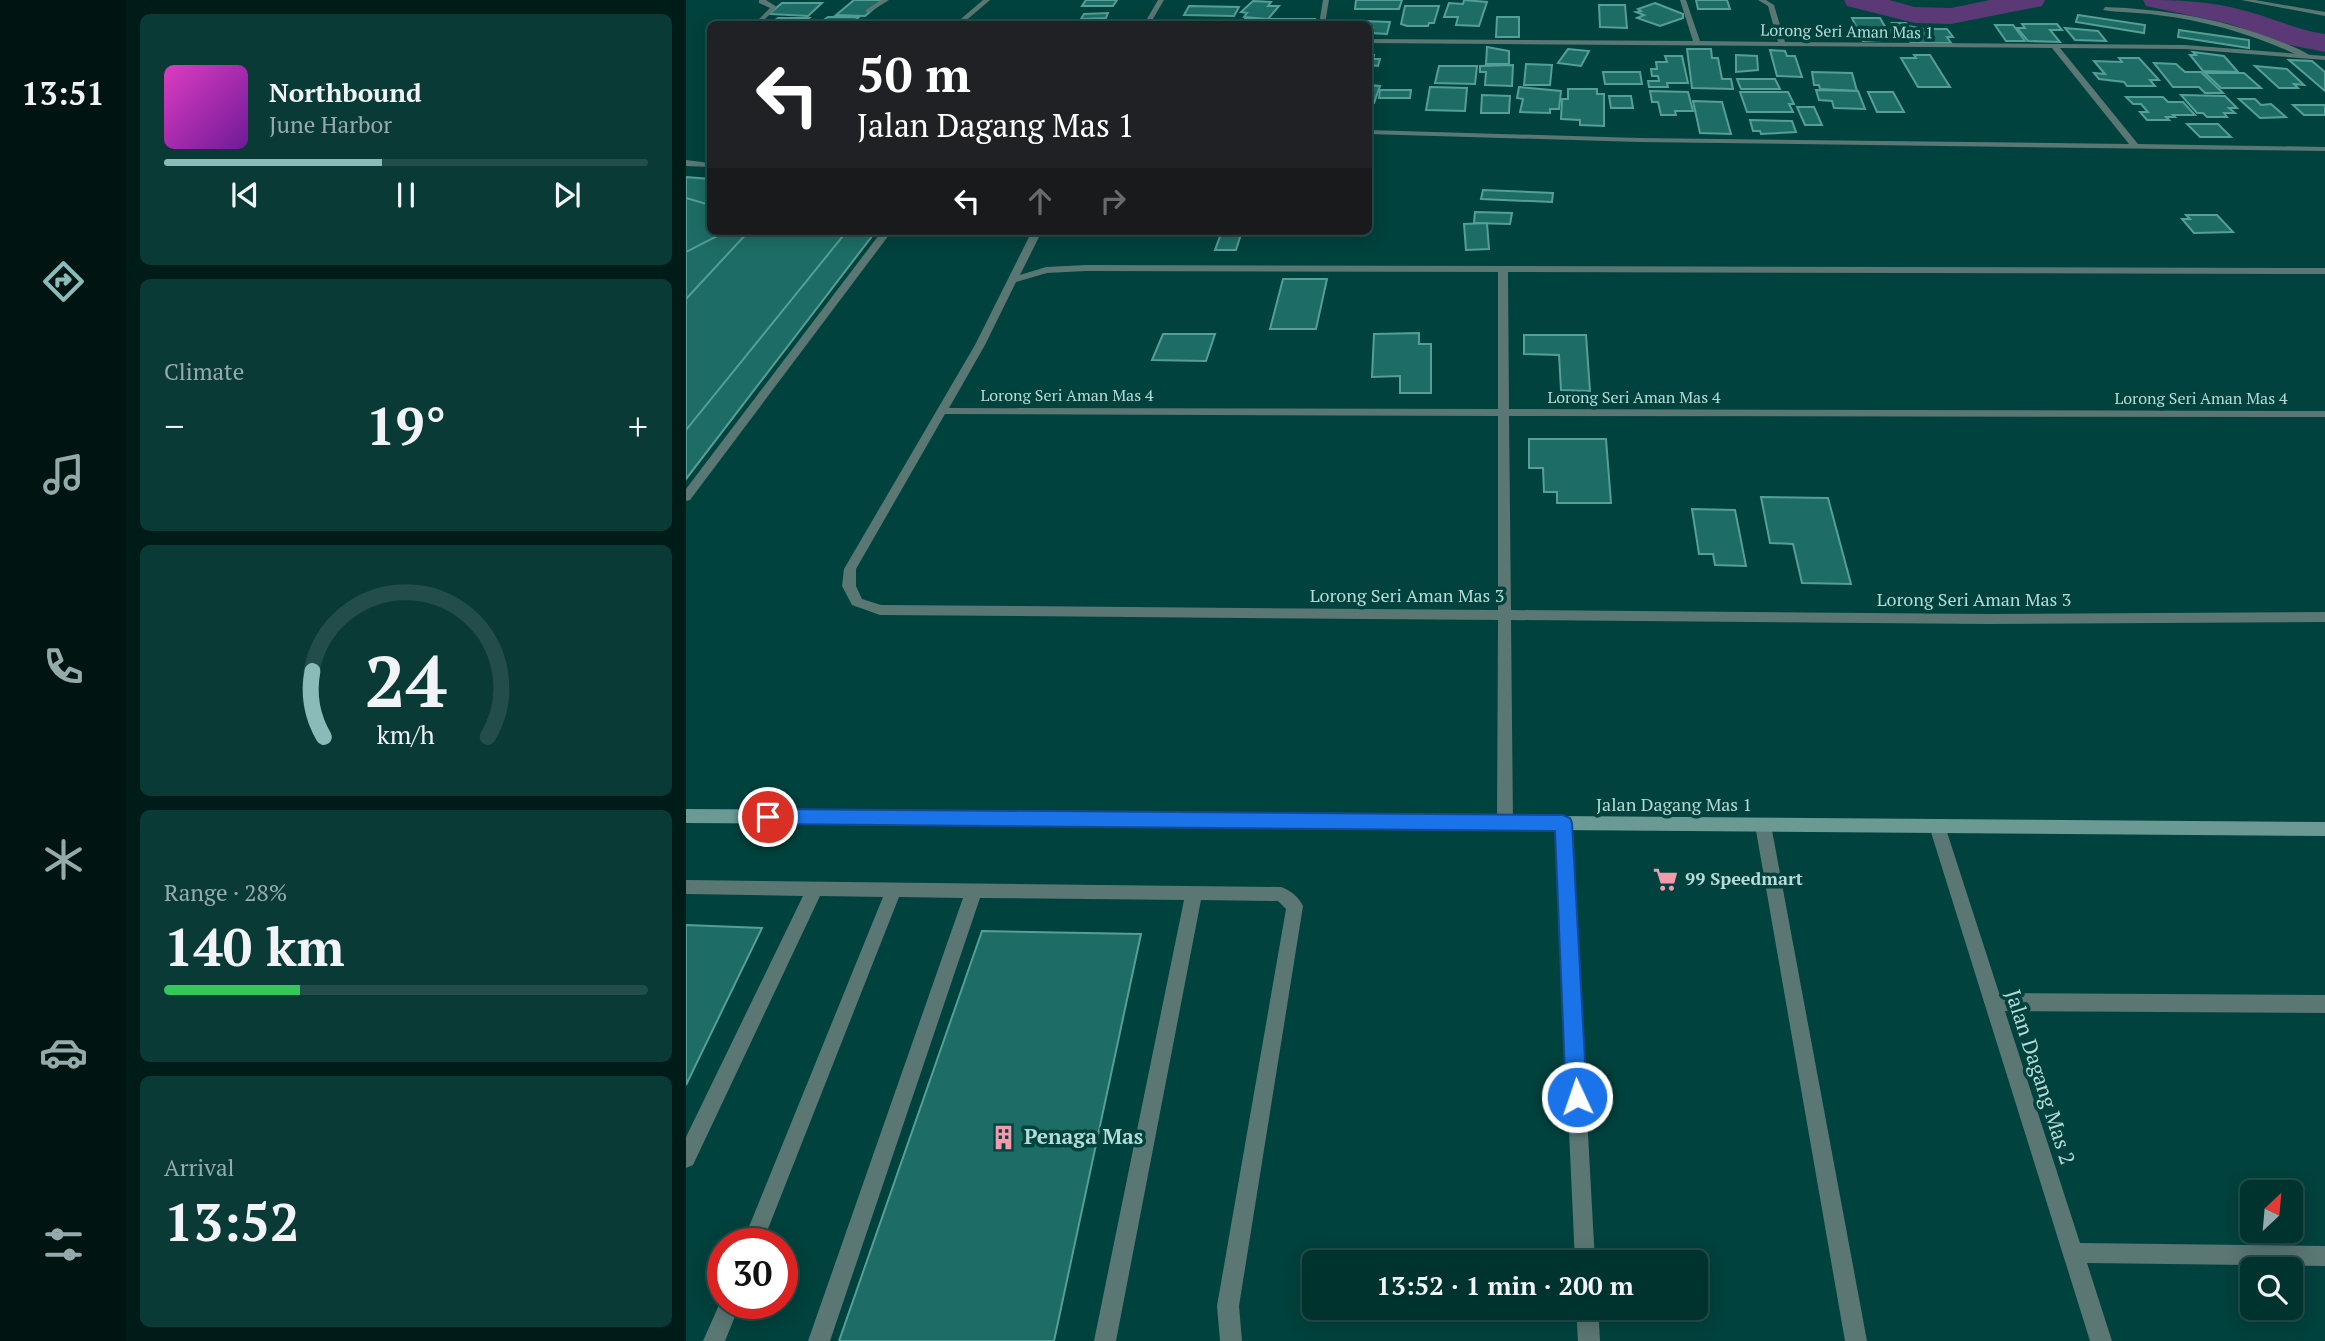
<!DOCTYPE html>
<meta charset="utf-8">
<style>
:root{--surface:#00322e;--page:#0a3a36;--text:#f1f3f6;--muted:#95aaaa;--line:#224d4a;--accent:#8bbbb9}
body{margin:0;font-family:"PT Serif",serif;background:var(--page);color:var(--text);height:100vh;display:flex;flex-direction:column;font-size:26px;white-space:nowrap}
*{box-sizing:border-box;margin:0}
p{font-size:23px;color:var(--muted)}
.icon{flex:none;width:38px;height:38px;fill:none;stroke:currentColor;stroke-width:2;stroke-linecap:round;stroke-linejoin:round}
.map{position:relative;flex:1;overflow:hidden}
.sheet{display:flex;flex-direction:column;gap:14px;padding:14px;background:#001c19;width:560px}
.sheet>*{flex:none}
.hud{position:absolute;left:21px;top:21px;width:665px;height:214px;border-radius:10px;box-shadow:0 4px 18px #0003,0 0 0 2px var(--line);background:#202124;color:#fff;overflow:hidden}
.needle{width:46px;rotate:26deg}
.buttons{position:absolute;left:1554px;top:1180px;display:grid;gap:14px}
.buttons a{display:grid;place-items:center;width:63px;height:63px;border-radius:10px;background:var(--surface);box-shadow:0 4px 18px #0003,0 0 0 2px var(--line);font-size:35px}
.speed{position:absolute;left:21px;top:1228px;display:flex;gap:14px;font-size:35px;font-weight:700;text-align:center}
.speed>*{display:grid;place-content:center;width:91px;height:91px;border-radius:50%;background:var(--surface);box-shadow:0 4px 18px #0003,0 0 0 2px var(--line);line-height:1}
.speed .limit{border:10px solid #d22;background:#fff;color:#111}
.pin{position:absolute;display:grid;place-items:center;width:60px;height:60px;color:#fff;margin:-30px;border:4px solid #fff;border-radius:50%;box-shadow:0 2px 7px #0007}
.me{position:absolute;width:77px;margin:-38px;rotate:357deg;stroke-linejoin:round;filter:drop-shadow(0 0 5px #0008)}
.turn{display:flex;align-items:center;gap:24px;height:147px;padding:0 35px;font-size:32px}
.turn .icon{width:91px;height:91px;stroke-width:2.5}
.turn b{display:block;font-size:49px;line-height:60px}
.lanes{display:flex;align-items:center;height:66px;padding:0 35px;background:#0003;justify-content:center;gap:35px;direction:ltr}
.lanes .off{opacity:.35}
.big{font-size:52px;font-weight:800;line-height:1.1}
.sheet .tile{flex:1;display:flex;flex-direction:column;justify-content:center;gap:10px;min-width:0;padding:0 24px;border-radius:10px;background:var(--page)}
.sheet .dial{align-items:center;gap:0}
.dial svg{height:182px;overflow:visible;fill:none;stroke:var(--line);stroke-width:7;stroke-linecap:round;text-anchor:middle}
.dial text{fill:var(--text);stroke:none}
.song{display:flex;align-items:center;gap:21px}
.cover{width:84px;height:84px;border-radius:10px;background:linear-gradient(135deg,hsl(310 70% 55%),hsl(280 70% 35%))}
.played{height:7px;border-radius:4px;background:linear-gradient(90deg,var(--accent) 45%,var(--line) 45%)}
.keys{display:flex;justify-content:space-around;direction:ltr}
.heat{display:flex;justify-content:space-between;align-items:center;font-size:38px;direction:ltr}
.charge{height:10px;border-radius:5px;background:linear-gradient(90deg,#34c759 28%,var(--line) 0)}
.trip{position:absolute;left:616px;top:1250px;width:406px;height:70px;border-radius:10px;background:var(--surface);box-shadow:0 4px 18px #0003,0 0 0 2px var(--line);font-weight:800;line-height:70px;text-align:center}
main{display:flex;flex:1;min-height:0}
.tab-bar{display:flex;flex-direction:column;width:126px;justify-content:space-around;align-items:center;background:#001412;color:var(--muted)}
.tab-bar .icon{width:49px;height:49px}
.tab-bar .on{color:var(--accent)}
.tab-bar b{font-size:32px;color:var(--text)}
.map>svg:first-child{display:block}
</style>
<main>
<nav class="tab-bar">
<b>13:51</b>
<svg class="icon on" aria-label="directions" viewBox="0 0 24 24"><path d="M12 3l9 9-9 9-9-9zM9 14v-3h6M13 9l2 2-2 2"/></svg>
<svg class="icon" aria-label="music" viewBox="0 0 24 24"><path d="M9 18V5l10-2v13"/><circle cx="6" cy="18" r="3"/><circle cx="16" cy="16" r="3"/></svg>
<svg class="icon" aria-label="phone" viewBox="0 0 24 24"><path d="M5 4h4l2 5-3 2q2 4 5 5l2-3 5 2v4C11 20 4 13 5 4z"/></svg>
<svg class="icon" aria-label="climate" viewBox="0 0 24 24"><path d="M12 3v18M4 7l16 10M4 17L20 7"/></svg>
<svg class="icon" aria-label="car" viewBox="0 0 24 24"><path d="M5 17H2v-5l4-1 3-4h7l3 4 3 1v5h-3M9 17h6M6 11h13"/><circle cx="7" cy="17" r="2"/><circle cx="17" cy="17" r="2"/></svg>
<svg class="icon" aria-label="filters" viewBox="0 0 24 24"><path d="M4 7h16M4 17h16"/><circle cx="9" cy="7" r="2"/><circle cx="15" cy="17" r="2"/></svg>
</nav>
<section class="sheet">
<div class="tile">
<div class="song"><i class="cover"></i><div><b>Northbound</b><p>June Harbor</p></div></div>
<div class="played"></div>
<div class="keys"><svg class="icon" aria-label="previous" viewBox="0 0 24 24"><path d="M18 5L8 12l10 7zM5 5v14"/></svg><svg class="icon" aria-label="pause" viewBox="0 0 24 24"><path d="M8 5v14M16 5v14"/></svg><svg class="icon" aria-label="next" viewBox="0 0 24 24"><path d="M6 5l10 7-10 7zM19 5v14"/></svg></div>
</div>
<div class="tile"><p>Climate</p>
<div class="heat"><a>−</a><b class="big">19°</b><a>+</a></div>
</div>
<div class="tile dial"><svg viewBox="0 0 100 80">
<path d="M14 69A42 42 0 1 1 86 69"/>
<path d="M14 69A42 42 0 0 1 9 40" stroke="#8bbbb9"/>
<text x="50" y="56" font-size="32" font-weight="700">24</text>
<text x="50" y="72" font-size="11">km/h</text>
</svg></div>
<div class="tile"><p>Range · 28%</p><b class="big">140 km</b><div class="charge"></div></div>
<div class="tile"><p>Arrival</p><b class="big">13:52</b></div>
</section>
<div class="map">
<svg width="1639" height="1341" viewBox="0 0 1639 1341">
<rect width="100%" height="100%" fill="#00423d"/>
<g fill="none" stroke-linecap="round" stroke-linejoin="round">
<!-- river -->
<g fill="#5a3976" fill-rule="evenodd">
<polygon points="1158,0 1203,0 1229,7 1265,8 1304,0 1359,0 1356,6 1265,24 1229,23 1161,6"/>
<path d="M1457,0c35,0 69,1 103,11 27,7 51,19 79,23v18l-40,-8 -55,-20 -84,-18z"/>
</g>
</g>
<!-- building -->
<g fill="#1d6d66" stroke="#549f97" stroke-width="2">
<polygon points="168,0 198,0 179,16 150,15"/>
<polygon points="400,0 431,0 427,6 396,6"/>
<polygon points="670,0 716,0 713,9 669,9"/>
<polygon points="778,0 801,2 793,26 770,25 772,17 758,17 763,3 777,4"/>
<polygon points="1010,0 1041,0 1044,9 1012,9"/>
<polygon points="567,1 585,2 582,6 593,6 582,19 558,17 561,13 555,12"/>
<polygon points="96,3 136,3 122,16 83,14"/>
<polygon points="969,3 997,14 997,18 974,26 951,18 958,15 950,12 955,11 952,9"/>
<polygon points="913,5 939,5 941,28 914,27"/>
<polygon points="503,6 553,7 548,16 498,15"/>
<polygon points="719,6 753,6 748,23 743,23 742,26 721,26 715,24"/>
<polygon points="422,13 420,18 395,19 398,14"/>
<polygon points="1392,15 1459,25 1458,33 1390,22"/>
<polygon points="142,17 173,17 165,24 132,24"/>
<polygon points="811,17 833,17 833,37 810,37"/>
<polygon points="92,18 123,18 115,24 84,24"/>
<polygon points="1166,18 1194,18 1201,30 1210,30 1215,39 1177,41"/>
<polygon points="559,19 629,19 628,24 556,24"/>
<polygon points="676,21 704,22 701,34 685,33 687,28 682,28 682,24 675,24"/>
<polygon points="1206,23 1220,23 1222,26 1238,29 1261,29 1267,37 1261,37 1265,43 1225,43 1221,36 1213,35"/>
<polygon points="1336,24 1371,24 1376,30 1364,30 1374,42 1342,41 1331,28 1339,28"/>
<polygon points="1309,25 1327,25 1339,41 1320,41"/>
<polygon points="1379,28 1412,31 1420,41 1389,40"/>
<polygon points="1493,30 1563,40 1563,48 1492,37"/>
<polygon points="801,47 823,51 823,64 800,64"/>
<polygon points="882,49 903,51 895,66 872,63"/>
<polygon points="1001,49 1025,49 1026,58 1032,58 1036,79 1045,79 1047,89 1006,88"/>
<polygon points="1084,50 1099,51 1101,56 1109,56 1116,77 1091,76"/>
<polygon points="1507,52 1538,56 1552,72 1517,71 1504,55 1510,55"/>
<polygon points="682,55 688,55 687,59 694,59 692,66 685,65 682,76"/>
<polygon points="1050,55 1071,56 1072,70 1050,72"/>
<polygon points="1228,55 1244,55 1264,87 1232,87 1215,58 1230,58"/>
<polygon points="979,56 996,56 1002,83 981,83 982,87 963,87 962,81 973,81 972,76 966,76 965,69 971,69 970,62 981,62"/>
<polygon points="1433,58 1453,58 1473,80 1464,80 1469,86 1441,86 1438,82 1413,79 1408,73 1419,74 1408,61 1436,62"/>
<polygon points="1603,60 1626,61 1639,72 1639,91"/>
<polygon points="1468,63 1490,64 1499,72 1515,72 1537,93 1519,93 1513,87 1487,87"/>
<polygon points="840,64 866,65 864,85 838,85"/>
<polygon points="827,65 826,86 799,85 800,72 794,72 794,66"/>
<polygon points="753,66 791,66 789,84 749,83"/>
<polygon points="1569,66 1601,69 1618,85 1608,84 1612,88 1593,88"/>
<polygon points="917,72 954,72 956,84 919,84"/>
<polygon points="1126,72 1166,73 1171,91 1134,89 1133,85 1128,85"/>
<polygon points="1519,73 1558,73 1575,88 1535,88"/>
<polygon points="1051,79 1089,79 1094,89 1055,89"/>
<polygon points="683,85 694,86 688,103 682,103"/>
<polygon points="744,87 781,88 779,111 740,110"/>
<polygon points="833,87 875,91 873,109 864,109 864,113 834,112 837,99 831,98"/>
<polygon points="882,89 911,89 911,94 918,94 918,126 894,125 894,120 875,119 876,99 882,99"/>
<polygon points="694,90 725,90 724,98 693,98"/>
<polygon points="1130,90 1172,91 1179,109 1148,108 1146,101 1133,100"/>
<polygon points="964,91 1002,92 1007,111 989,111 990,115 975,115 972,102 966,102"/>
<polygon points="1054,92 1102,92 1108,104 1103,104 1107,112 1061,112"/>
<polygon points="1182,92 1207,92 1218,112 1191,112"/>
<polygon points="796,95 824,96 823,113 795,113"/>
<polygon points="1495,95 1539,96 1551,108 1543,108 1549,113 1538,113 1541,117 1521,117 1517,113 1511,113"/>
<polygon points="923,96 945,96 947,108 925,108"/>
<polygon points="1440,97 1477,97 1482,102 1497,102 1509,115 1487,115 1489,117 1480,117 1483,120 1461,120 1454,112 1462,112 1455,104 1447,104"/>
<polygon points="1553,99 1569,99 1575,105 1585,104 1600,117 1574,118"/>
<polygon points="1007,101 1036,102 1045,134 1014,133"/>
<polygon points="1607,105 1639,105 1639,115 1618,115"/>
<polygon points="1111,107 1128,107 1136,125 1119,125"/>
<polygon points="1064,120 1106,121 1110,132 1075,134 1074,131 1067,131"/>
<polygon points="1501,124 1532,124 1545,137 1514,137"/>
<polygon points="0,177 24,179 24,231 190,231 0,479"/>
<polygon points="797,190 867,193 866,202 795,199"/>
<polygon points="0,198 24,205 24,231 41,231 0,252"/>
<polygon points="789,212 826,213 824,224 788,223"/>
<polygon points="1500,215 1531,215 1547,232 1508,233 1496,219 1504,219"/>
<polygon points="801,223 803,249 780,250 778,224"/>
<polygon points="63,231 161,231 0,430 0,299"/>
<polygon points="536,231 556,231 550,250 529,250"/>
<polygon points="597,279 641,279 630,329 584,329"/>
<polygon points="733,333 733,344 745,344 745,393 714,393 714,376 686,377 688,334"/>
<polygon points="477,334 529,334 520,361 466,360"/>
<polygon points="838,335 900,335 904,391 875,390 873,355 838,354"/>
<polygon points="843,439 920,439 925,503 871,503 871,492 858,492 857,468 843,468"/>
<polygon points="1075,497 1142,498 1165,584 1116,583 1107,544 1084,543"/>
<polygon points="1006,509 1049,510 1060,566 1029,565 1027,554 1013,554"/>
<polygon points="0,925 76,928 0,1085"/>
<polygon points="296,931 455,934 368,1341 153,1341"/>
</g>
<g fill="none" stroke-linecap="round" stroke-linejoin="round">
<!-- lane -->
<g fill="#5a7774" fill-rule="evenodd">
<polygon points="195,0 203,0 184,12 180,12 180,10"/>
<path d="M1419,7c57,2 113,11 166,31 13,5 28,10 40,18l-7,2c-47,-22 -95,-37 -147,-43 -18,-3 -36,-2 -54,-5z"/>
<polygon points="0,160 24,163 24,167 0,166"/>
<polygon points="196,231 206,231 4,500 0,501 0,489"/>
<polygon points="1077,818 1083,820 1085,825 1181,1341 1159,1341 1069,825 1071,820"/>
<path d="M0,880l595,7c9,3 18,10 22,19l-64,400 3,35h-22l-3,-35 69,-397 -8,-8 -77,-1 -85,441h-22l90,-441 -204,-2 -150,443h-22l155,-443 -64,-1 -137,347h-20l141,-347 -63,-1 -127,269 -7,3v-31l117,-241 -117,-2z"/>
<polygon points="1307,993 1639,995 1639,1013 1307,1011 1301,1008 1298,1002 1301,996"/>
<polygon points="37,1296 37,1304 54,1304 39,1341 17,1341"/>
</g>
<!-- street -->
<g fill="#5a7774" fill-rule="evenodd">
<polygon points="73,0 80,0 91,7 74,24 68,24 84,8 73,3"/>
<polygon points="297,0 304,0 276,24 269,24"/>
<polygon points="472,0 478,0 464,24 458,24"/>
<polygon points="637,0 643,0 639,24 633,24"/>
<polygon points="994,0 1000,0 1014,41 1092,42 1082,6 1072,0 1080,0 1088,5 1099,42 1499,45 1639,56 1639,60 1499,49 1374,48 1452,144 1639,147 1639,151 953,142 682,134 682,130 953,138 1443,144 1366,48 682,43 682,39 1007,41"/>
<polygon points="1555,0 1569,0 1639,12 1639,16"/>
<path d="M346,231h10l-22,44 26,-8 40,-2 1239,3v6l-817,-2 1,137 816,2v6l-816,-1 2,194 477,4 337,-2v10l-337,2 -477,-4 2,203 -2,5 -6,2 -6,-2 -2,-5 1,-203 -618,-5 -28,-10 -10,-19 2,-17 131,-224zM400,271l412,1v137l-549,-1 36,-63 31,-63 31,-9zM259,414l553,2v194l-617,-5 -19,-6 -6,-13v-17z"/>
<polygon points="877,816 883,818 885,823 909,1262 889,1262 869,823 871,818"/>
<polygon points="1251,819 1257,821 1259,826 1394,1243 1639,1246 1639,1266 1401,1263 1426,1341 1404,1341 1243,826 1245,821"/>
<polygon points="890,1307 912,1307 914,1341 892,1341"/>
</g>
<!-- secondary -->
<polygon fill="#6b9a95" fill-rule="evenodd" points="0,809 1639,822 1639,836 0,823"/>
</g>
<!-- route -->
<polygon fill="#1a73e8" stroke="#114b97" stroke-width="2" points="82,809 877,815 884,818 886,823 901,1097 898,1105 891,1108 883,1105 880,1097 869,831 82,824 76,822 73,817 76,811"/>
<!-- icons -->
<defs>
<symbol id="supermarket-bare" viewBox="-9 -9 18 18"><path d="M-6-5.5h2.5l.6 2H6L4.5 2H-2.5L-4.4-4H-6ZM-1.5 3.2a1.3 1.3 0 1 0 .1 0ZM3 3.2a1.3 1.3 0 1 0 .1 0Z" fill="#f39aac" stroke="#00423d" stroke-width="2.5" paint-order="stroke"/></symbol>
<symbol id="building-bare" viewBox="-9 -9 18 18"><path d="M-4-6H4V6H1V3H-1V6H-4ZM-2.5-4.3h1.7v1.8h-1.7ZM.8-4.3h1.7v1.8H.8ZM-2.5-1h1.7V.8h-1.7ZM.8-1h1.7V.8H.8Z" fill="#f39aac" stroke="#00423d" stroke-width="2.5" paint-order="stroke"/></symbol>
</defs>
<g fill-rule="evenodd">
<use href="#supermarket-bare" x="962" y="862" width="35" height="35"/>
<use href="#building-bare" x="300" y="1120" width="35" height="35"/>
</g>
<g text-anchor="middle" stroke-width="7" stroke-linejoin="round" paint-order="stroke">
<!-- far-street labels -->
<g font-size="16" fill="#b7dad5" stroke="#00423d">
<text transform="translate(1161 31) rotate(1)" y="6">Lorong Seri Aman Mas 1</text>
<text x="381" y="401">Lorong Seri Aman Mas 4</text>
<text x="948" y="403">Lorong Seri Aman Mas 4</text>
<text x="1515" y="404">Lorong Seri Aman Mas 4</text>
</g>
<!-- street labels -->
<g font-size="18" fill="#b7dad5" stroke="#00423d">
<text x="721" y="602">Lorong Seri Aman Mas 3</text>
<text x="1288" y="606">Lorong Seri Aman Mas 3</text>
<text x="988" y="811">Jalan Dagang Mas 1</text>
</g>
<!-- poi labels -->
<g font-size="18" font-weight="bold" fill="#b7dad5" stroke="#00423d" text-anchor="start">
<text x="999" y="885">99 Speedmart</text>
</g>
<!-- near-street labels -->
<g font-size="21" fill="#b7dad5" stroke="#00423d">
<text transform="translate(1354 1077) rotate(72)" y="7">Jalan Dagang Mas 2</text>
</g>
<!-- near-poi labels -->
<g font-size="21" font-weight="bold" fill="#b7dad5" stroke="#00423d" text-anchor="start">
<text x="338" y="1144">Penaga Mas</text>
</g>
</g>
</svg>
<div class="buttons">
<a><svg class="needle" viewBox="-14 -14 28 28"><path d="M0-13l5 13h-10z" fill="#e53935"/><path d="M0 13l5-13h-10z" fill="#95aaaa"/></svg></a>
<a><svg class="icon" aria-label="search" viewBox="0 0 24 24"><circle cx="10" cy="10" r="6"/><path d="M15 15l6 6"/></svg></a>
</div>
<div class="speed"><div class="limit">30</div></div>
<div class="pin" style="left:82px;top:817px;background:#d93025"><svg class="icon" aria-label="arrive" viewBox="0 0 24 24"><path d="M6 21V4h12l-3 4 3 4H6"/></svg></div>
<svg class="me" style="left:891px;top:1097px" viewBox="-20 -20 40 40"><circle r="17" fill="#1a73e8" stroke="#fff" stroke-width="3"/><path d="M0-11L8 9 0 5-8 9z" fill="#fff"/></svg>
<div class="trip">13:52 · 1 min · 200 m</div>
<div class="hud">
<div class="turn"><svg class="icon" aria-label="left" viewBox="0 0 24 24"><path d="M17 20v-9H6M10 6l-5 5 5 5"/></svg><div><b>50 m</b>Jalan Dagang Mas 1</div></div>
<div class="lanes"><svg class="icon" aria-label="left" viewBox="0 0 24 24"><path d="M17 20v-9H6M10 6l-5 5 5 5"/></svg><svg class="icon off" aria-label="ahead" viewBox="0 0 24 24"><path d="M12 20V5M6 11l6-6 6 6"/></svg><svg class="icon off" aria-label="right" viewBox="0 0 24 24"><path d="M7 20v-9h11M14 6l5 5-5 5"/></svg></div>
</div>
</div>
</main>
